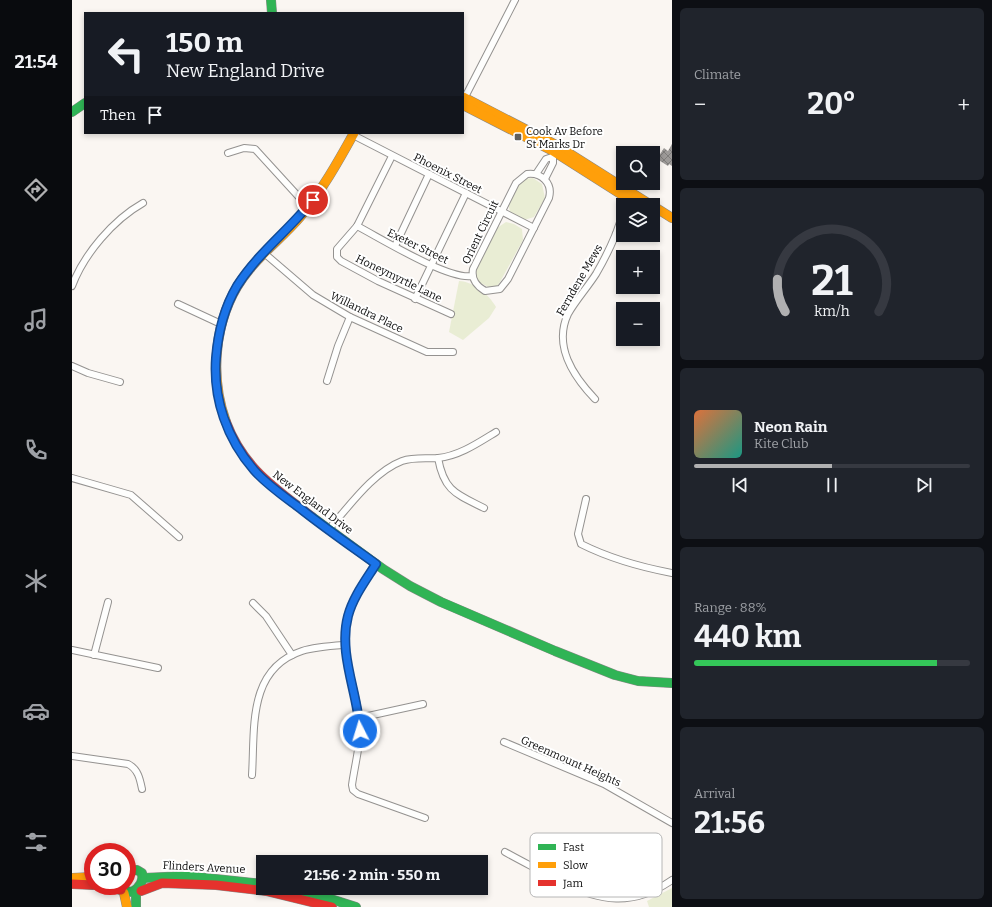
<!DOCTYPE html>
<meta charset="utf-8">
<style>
:root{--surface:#171b24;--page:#20242c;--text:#f1f3f6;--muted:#9ea1a6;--line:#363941;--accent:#b0b0b1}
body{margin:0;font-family:Bitter,serif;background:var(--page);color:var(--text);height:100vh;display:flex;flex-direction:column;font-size:15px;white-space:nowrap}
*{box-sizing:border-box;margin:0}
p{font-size:13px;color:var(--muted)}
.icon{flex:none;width:22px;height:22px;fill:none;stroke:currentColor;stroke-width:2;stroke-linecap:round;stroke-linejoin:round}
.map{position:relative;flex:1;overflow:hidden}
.details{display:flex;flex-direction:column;gap:8px;padding:8px;background:#0d0f14;width:320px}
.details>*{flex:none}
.guide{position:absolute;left:12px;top:12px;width:380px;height:122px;border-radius:0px;box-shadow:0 2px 6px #0003;background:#171b24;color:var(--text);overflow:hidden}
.tools{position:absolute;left:544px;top:146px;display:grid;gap:8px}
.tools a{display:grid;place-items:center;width:44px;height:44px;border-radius:0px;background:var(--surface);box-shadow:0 2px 6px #0003;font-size:20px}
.speed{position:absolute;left:12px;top:843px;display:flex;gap:8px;font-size:20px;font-weight:700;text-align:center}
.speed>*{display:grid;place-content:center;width:52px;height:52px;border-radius:50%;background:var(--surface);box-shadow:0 2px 6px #0003;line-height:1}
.speed .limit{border:6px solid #d22;background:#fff;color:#111}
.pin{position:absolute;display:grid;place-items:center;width:34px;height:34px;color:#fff;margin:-17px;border:2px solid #fff;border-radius:50%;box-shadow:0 1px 4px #0007}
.me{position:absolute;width:44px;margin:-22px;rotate:355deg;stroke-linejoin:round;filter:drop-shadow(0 0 3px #0008)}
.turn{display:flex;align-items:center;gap:14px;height:84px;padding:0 16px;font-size:18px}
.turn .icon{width:52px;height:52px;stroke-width:2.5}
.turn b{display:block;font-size:28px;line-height:34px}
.then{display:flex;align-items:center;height:38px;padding:0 16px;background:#0003;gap:8px;font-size:15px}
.big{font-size:30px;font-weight:700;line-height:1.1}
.details .tile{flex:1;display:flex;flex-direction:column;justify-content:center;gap:6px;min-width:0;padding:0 14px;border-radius:6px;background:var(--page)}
.details .dial{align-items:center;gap:0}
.dial svg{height:104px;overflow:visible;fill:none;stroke:var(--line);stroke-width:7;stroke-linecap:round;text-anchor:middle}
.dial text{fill:var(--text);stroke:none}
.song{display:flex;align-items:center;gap:12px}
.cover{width:48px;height:48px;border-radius:6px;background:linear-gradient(135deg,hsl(20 70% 55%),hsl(170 70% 35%))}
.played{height:4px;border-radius:2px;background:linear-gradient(90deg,var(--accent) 50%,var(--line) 50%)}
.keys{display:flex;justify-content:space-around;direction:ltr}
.heat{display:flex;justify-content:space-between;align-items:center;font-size:22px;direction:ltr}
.charge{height:6px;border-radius:3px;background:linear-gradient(90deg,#34c759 88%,var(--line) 0)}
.trip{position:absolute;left:184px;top:855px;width:232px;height:40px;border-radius:0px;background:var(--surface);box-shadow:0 2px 6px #0003;font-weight:700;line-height:40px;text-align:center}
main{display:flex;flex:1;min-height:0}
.dock{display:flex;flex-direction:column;width:72px;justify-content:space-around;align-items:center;background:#090b0e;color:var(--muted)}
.dock .icon{width:28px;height:28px}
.dock .active{color:var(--accent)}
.dock b{font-size:18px;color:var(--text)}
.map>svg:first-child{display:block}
</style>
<main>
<nav class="dock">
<b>21:54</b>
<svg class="icon active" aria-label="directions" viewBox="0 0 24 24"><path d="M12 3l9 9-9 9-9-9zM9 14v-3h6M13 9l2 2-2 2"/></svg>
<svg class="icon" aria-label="music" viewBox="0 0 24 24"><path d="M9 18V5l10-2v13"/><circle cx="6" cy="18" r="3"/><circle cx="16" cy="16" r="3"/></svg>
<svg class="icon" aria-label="phone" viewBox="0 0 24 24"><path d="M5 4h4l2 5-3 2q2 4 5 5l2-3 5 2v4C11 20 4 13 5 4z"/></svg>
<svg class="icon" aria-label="climate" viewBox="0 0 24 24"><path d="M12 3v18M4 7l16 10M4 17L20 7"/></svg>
<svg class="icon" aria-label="car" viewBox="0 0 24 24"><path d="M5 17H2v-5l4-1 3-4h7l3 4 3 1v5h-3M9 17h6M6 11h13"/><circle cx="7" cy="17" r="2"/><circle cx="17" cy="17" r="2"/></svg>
<svg class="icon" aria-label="filters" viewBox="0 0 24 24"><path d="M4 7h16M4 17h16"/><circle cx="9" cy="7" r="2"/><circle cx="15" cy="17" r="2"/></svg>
</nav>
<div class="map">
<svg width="600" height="907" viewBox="0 0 600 907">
<defs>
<pattern id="building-cross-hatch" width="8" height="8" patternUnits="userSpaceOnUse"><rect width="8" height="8" fill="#9d9a98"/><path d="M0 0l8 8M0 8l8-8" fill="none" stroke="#7e7c7a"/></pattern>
</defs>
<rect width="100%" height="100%" fill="#faf6f2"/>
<!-- park -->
<g fill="#e9edd4">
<path d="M461,178l9,6 3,14 -11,19 -10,3 -14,-8 -2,-9c5,-11 10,-25 25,-25z"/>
<polygon points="434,222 442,224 450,229 451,240 428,282 425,286 418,288 405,281 403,271 404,268 425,228"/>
<path d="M387,281c16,1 29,13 37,26l-7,11 -26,22 -14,-8z"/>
<polygon points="600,888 600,907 577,907 575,901"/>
</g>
<!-- building -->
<polygon fill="url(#building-cross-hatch)" points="600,144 600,166 597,164 596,166 585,159 592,148 596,151"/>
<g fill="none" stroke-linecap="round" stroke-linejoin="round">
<defs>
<g id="street">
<polyline points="391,101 443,0"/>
<polyline points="281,135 462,228"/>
<polyline points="156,153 172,148 183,149 236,207"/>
<polyline points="320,156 285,226 265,249 265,257 269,261 306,281 379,314"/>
<path d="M455,174c14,-2 26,9 22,24l-41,81 -8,10 -15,2c-8,-5 -14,-11 -12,-22l43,-86z"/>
<polyline points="464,174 474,159 480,157"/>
<polyline points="473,179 481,163 481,151"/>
<path d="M285,226c25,13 91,54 115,50"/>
<polyline points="544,234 551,230"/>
<polyline points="323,246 357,174"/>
<polyline points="192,253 241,295 278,317 355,352 381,352"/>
<path d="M0,286c12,-32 41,-66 71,-83"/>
<polyline points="343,299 394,193"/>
<polyline points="106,304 149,324"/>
<polyline points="0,366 16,373 48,382"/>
<polyline points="255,381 266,346 278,317"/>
<path d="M523,399c-22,-23 -42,-53 -27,-85 8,-14 19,-26 28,-40 7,-12 14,-26 19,-38 3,-7 4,-13 8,-20"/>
<path d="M366,458c6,33 18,36 46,50"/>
<polyline points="0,478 59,495 107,537"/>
<path d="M514,499l-8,35 3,10c30,15 59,23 91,29"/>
<path d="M256,530c20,-22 45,-58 74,-69 12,-4 23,-2 36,-3 21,-2 40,-15 58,-26"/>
<path d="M304,564c-10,16 -23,32 -28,51 -10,35 7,68 11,103 3,22 -4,45 -7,67l1,5 5,4 67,24"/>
<polyline points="181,603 194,616 220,655"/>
<polyline points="0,650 86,668"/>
<polyline points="22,655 36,602"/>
<polyline points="287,718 351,704"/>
<polyline points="432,742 532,784 600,823"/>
<path d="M0,756l56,8c10,5 12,15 14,25"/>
<path d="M180,775c3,-46 -5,-106 50,-124 13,-4 28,-5 42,-6"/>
<path d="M433,852c18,10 36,19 54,29 41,21 74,26 113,-1"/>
</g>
<g id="fast">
<polyline points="199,0 200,13"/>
<polyline points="0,112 13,103"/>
<polyline points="240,517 311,569 338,586 369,602 483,651 543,675 566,681 600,683"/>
<polyline points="71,878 115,876 191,884"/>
<path d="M48,886l6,5 6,1c7,-4 12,-10 10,-19l-5,-3 -10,1"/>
<polyline points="215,888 240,893 284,907"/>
<polyline points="64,894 64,907"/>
</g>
<g id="slow">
<polyline points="391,97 484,145 579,205"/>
<polyline points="391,105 481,151 566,205"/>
<polyline points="581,206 600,218"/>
<path d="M154,422c-18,-50 -11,-111 23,-152 15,-19 35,-34 51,-53 21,-25 38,-55 54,-84"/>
<polyline points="0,878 21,877"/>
<polyline points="52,893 55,907"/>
</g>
<g id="jam">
<path d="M154,422c18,47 49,66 86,95"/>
<polyline points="0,884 21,885"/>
<polyline points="31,886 49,890"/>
<polyline points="69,891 90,883 144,885 194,891 260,907"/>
</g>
</defs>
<!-- street casing -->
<use href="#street" stroke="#949290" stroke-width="8"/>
<!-- fast casing -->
<use href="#fast" stroke="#8a8987" stroke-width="10"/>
<!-- slow casing -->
<use href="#slow" stroke="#8a8987" stroke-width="10"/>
<!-- jam casing -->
<use href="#jam" stroke="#8a8987" stroke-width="10"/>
<!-- street -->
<use href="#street" stroke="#fefefd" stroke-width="6"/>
<!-- fast -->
<use href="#fast" stroke="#30b455" stroke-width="9"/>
<!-- slow -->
<use href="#slow" stroke="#ff9f0a" stroke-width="9"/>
<!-- jam -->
<use href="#jam" stroke="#e5322d" stroke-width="9"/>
</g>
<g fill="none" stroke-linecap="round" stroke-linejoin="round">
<defs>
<path id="route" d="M241,200c-24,30 -56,54 -76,86 -13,22 -19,47 -21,72 -3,41 11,81 38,112 13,15 31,27 47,39 24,19 50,37 75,55 -10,16 -23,33 -28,52 -10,38 10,77 12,115"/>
</defs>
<!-- route casing -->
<use href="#route" stroke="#114b97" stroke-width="10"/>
<!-- route -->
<use href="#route" stroke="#1a73e8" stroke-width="7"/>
</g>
<!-- markers -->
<rect fill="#605f5d" stroke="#fff" stroke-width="1.5" x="442" y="133" width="8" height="8" rx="2"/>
<g text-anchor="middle" stroke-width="4" stroke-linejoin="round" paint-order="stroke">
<!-- poi labels -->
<g font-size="11" fill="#0d0d0d" stroke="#fff" text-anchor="start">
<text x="454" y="135">Cook Av Before<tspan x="454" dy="13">St Marks Dr</tspan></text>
</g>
<!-- street labels -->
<g font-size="11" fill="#0d0d0d" stroke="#fff">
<text transform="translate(376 173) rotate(27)" y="4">Phoenix Street</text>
<text transform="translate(408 232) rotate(-64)" y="4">Orient Circuit</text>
<text transform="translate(346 246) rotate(26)" y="4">Exeter Street</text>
<text transform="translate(327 278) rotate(26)" y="4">Honeymyrtle Lane</text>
<text transform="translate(507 280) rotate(-60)" y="4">Ferndene Mews</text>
<text transform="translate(295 312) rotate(26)" y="4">Willandra Place</text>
<text transform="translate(241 502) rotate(37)" y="4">New England Drive</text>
<text transform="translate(499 761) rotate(24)" y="4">Greenmount Heights</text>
<text transform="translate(132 867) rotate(3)" y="4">Flinders Avenue</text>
</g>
</g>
<!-- legend -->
<rect x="458" y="833" width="132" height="64" rx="6" fill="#fff" stroke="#b6b6b6" stroke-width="1"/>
<rect x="466" y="844" width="18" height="6" fill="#30b455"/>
<rect x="466" y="862" width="18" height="6" fill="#ff9f0a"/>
<rect x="466" y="880" width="18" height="6" fill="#e5322d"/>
<g font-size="11" fill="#0d0d0d">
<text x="491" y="851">Fast</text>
<text x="491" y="869">Slow</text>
<text x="491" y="887">Jam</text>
</g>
</svg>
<div class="tools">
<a><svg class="icon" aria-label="search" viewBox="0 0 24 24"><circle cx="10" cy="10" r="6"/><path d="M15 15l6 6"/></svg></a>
<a><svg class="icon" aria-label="layers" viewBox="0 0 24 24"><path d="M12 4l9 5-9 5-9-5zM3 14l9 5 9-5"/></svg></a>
<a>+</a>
<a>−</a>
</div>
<div class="speed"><div class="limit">30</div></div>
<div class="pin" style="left:241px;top:200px;background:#d93025"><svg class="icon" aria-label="arrive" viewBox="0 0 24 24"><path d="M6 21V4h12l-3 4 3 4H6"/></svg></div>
<svg class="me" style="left:288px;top:731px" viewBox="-20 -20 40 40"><circle r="17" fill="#1a73e8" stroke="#fff" stroke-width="3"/><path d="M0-11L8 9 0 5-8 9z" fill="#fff"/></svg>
<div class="trip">21:56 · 2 min · 550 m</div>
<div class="guide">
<div class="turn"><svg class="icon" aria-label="left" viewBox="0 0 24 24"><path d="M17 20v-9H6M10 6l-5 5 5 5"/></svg><div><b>150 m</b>New England Drive</div></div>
<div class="then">Then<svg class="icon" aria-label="arrive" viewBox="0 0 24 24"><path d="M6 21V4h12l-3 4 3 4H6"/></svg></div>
</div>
</div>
<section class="details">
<div class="tile"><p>Climate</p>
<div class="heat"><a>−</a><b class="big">20°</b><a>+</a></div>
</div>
<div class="tile dial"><svg viewBox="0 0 100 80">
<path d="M14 69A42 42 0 1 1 86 69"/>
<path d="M14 69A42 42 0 0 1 8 44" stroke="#b0b0b1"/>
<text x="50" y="56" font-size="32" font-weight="700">21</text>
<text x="50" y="72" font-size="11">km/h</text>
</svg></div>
<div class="tile">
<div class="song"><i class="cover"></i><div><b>Neon Rain</b><p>Kite Club</p></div></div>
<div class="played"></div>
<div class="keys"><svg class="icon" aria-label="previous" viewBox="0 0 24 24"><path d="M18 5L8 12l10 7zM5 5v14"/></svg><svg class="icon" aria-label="pause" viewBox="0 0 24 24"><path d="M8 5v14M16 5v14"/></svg><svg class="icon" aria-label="next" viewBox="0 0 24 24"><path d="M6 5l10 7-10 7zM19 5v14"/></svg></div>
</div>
<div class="tile"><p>Range · 88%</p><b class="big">440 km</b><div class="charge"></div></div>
<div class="tile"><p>Arrival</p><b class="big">21:56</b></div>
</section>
</main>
